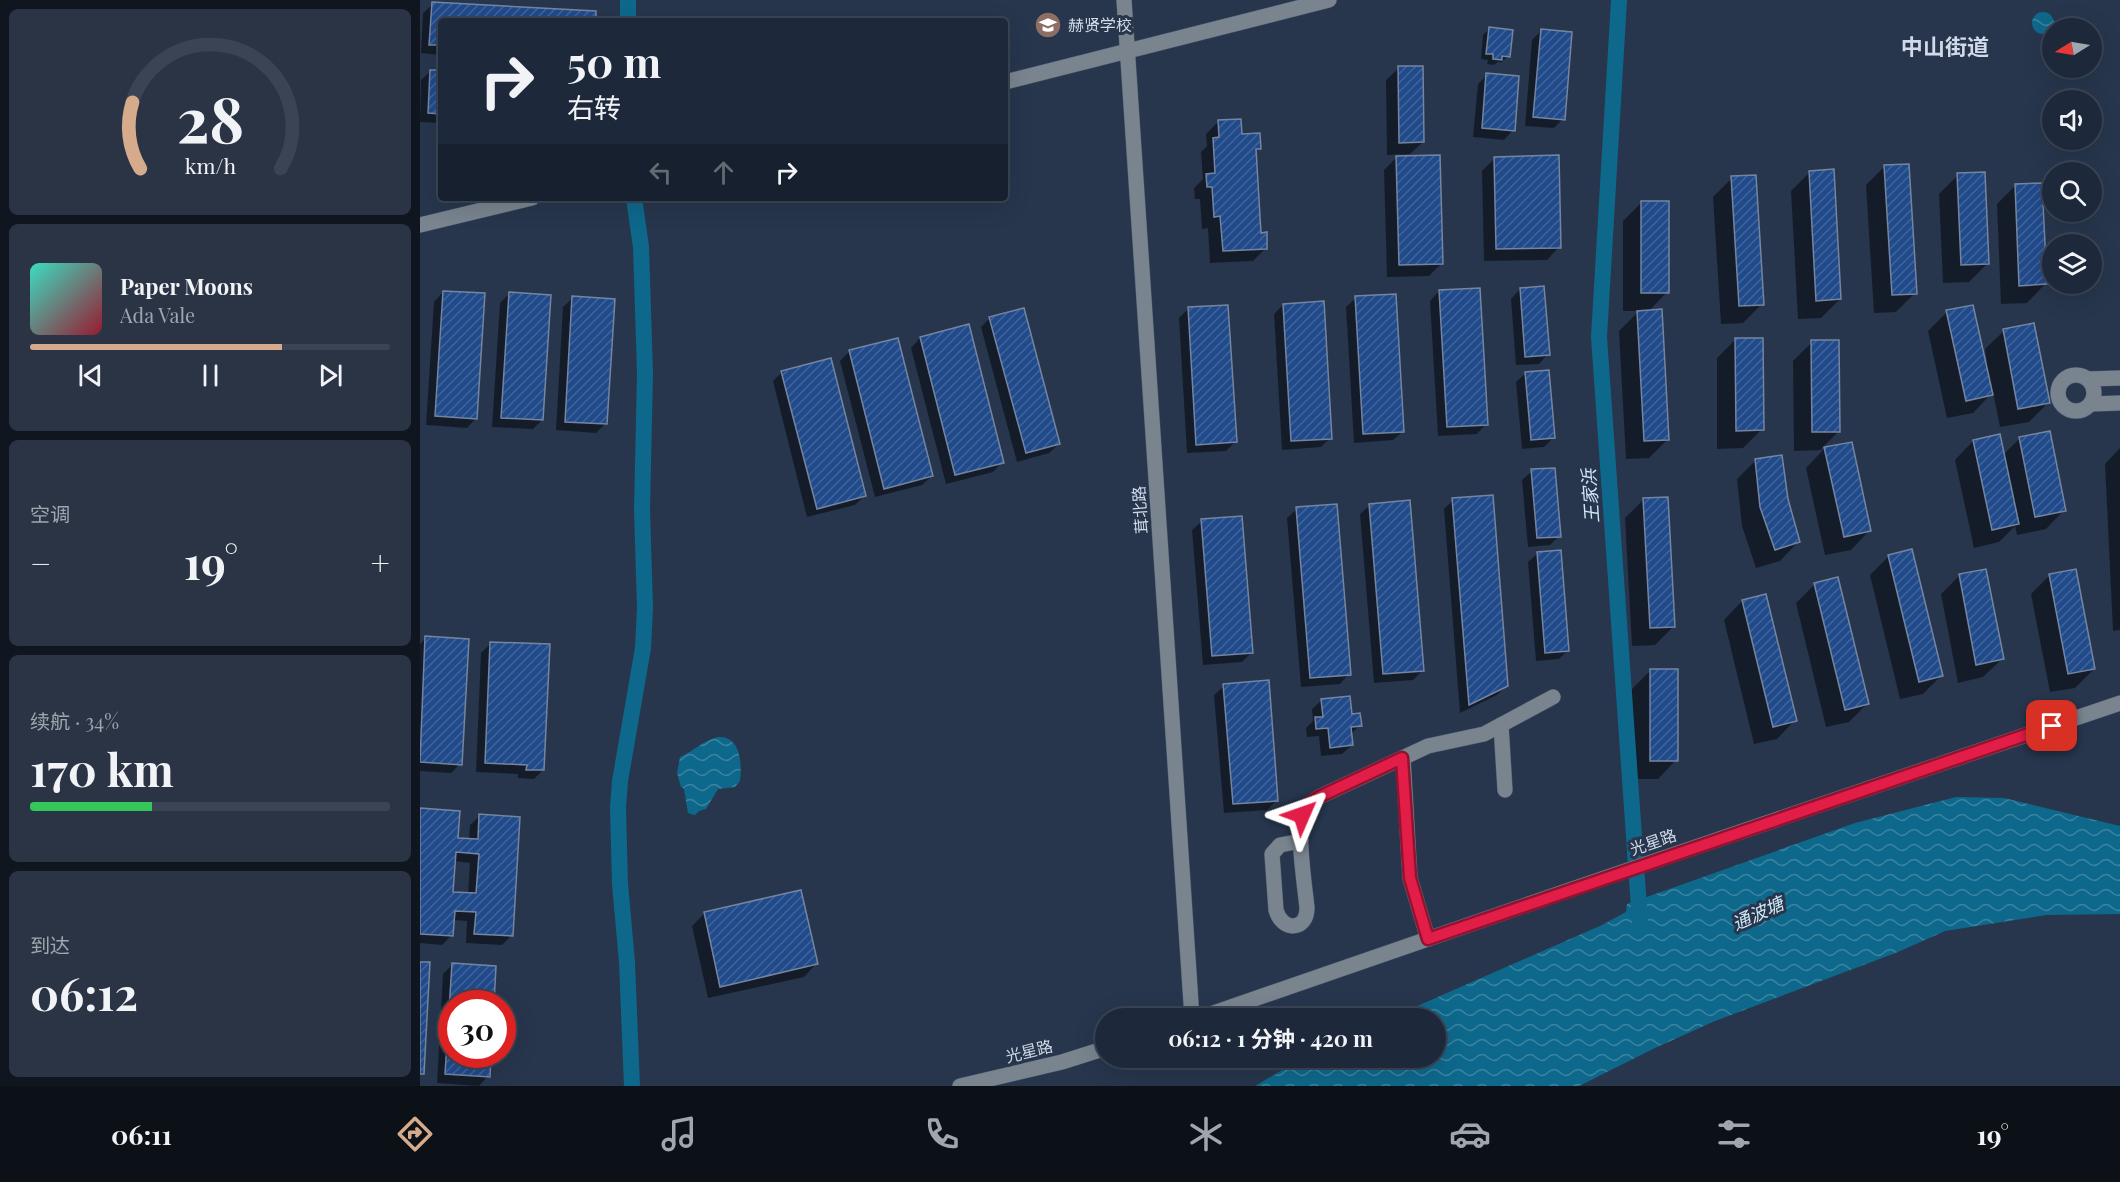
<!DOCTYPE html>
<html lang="zh">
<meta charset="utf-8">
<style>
:root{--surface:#1d283a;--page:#2a3445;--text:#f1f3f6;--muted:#a0a6af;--line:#3b4454;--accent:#d6ab8b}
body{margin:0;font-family:"Playfair Display","Noto Sans SC",serif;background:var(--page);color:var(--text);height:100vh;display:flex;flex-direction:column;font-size:22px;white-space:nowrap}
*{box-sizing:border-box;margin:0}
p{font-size:20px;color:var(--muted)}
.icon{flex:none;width:33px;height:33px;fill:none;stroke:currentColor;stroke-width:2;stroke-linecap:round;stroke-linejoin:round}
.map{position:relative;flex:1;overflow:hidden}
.details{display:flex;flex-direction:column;gap:9px;padding:9px;background:#101620;width:420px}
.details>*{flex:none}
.guide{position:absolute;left:18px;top:18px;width:570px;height:183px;border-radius:6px;box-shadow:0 6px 24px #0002,0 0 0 2px var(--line);background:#1d283a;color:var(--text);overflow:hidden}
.needle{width:39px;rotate:259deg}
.tools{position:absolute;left:1622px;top:18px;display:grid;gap:12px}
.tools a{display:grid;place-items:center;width:60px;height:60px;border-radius:50%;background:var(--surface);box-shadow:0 6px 24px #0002,0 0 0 2px var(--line);font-size:30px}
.speed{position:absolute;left:18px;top:990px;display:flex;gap:12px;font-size:30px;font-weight:700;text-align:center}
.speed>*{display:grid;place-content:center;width:78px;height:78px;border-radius:50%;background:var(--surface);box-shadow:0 6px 24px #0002,0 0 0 2px var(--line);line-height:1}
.speed .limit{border:9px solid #d22;background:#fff;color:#111}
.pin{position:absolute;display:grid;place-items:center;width:51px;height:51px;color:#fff;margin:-26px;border-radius:12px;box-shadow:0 3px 9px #0006}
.me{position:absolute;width:66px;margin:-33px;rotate:47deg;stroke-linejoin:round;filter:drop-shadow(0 0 4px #0008)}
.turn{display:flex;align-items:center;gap:21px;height:126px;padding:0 30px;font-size:27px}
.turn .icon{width:78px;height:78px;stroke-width:2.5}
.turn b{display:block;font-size:42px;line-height:51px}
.lanes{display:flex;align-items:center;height:57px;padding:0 30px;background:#0003;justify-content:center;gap:30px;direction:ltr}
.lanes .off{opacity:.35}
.big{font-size:45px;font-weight:700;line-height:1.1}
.details .widget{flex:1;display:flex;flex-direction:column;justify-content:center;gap:9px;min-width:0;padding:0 21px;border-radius:9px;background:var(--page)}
.details .dial{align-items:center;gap:0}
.dial svg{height:156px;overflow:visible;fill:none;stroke:var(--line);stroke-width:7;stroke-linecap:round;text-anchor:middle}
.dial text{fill:var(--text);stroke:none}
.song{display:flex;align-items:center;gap:18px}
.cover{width:72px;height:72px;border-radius:9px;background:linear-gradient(135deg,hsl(170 70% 55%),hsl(350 70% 35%))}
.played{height:6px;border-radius:3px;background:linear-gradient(90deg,var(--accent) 70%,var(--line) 70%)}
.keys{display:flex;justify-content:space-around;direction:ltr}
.heat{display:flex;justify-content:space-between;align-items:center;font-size:33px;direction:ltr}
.charge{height:9px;border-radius:4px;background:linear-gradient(90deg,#34c759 34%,var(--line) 0)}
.trip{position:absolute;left:675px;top:1008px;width:351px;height:60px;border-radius:30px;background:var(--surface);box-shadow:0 6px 24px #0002,0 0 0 2px var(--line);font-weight:700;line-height:60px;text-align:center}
.tab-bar{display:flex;height:96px;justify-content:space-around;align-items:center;background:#0c1017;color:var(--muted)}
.tab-bar .icon{width:42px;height:42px}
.tab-bar .on{color:var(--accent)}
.tab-bar b{font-size:27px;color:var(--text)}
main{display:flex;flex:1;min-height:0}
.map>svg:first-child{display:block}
</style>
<main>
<section class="details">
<div class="widget dial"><svg viewBox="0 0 100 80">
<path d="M14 69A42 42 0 1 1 86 69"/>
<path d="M14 69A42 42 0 0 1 10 35" stroke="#d6ab8b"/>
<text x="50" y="56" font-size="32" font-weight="700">28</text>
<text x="50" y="72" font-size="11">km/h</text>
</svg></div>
<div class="widget">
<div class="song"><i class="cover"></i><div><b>Paper Moons</b><p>Ada Vale</p></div></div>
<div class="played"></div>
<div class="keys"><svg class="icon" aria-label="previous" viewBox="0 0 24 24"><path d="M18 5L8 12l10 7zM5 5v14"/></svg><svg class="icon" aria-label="pause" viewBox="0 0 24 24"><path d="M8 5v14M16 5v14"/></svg><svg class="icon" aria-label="next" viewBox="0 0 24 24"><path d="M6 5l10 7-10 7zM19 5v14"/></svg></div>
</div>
<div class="widget"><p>空调</p>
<div class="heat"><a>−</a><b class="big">19°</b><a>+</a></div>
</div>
<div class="widget"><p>续航 · 34%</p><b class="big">170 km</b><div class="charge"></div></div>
<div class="widget"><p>到达</p><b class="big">06:12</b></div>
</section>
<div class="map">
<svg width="1700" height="1086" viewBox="0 0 1700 1086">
<defs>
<pattern id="water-waves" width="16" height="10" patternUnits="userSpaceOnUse" patternTransform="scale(1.5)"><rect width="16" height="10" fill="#0e688b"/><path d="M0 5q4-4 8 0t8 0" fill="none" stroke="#3b84a1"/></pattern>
<pattern id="building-hatch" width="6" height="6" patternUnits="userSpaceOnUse" patternTransform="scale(1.5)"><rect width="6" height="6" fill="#214a8b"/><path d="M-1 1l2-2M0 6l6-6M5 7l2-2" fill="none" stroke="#40649b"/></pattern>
</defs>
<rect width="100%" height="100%" fill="#27364d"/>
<!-- water -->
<g fill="url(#water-waves)">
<circle cx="1623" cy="23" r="11"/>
<path d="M298,737c23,-1 24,26 22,44l-5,6 -17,2 -12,20 -7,2 -4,4 -7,-2 -4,-24 -3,-2 -4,-14 3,-16c14,-6 22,-16 38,-20z"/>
<polygon points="1536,797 1584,798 1700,826 1700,914 1626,915 1525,931 1478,952 1295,1021 1235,1048 1159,1086 835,1086 883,1058 1016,1058 1016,1018 970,1018 1182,925 1206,912 1207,904 1435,823"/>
</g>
<!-- shadow -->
<g fill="#0007" fill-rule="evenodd">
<polygon points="13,4 175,21 21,21 21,55 1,53 3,13"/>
<polygon points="1069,29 1088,56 1082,62 1078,62 1074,65 1067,64 1068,60 1061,59 1063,35"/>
<polygon points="1121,31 1143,119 1134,128 1105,126 1112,40"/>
<polygon points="979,68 1003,142 990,154 967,155 966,80"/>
<polygon points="11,71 21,71 21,123 0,122 1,80"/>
<polygon points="1067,75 1093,130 1084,140 1053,137 1058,84"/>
<polygon points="798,122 840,148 835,153 840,234 846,248 833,261 790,263 788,228 782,229 780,199 775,199 774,188 783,179 781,152 787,146 786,134"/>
<polygon points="976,158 1022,263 1009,276 967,277 964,170"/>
<polygon points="1075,158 1139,247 1127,260 1064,261 1062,171"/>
<polygon points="1465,166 1495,293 1476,312 1454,313 1446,185"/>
<polygon points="1390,172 1420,299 1401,318 1378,319 1371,191"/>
<polygon points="1538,175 1567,264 1549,282 1523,283 1519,194"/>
<polygon points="1312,178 1342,304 1323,323 1301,324 1293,197"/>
<polygon points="1596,185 1625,284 1607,303 1581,304 1577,204"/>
<polygon points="1222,202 1247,292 1228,312 1248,439 1229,458 1206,459 1199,331 1219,311 1203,311 1203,221"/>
<polygon points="1100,289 1128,354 1119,364 1096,365 1091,299"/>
<polygon points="1019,291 1066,424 1057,434 1018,436 1010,301"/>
<polygon points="23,292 56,418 47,428 6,425 14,302"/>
<polygon points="89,294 122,420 113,429 72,427 80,303"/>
<polygon points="153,298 185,424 176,433 136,430 143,307"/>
<polygon points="936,298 983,431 973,440 934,443 926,307"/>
<polygon points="863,305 910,438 901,447 862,450 854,314"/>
<polygon points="768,309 815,442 806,451 767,453 759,318"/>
<polygon points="1527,312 1564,362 1567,362 1565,349 1584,331 1628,403 1609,422 1580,427 1573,392 1553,413 1527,418 1508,331"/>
<polygon points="570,318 639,444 629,453 597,462 561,327"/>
<polygon points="548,326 582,462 573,472 526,484 491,348 500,338"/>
<polygon points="477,339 512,476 502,485 455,497 420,361 429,352"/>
<polygon points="1315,340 1342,429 1323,448 1297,449 1297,358"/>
<polygon points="1392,342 1418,432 1400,450 1430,443 1449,531 1431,550 1405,555 1386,468 1403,450 1374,451 1373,361"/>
<polygon points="362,372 444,496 435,505 387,517 353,381"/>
<polygon points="1106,373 1133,438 1124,447 1102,449 1096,382"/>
<polygon points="1600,438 1644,510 1626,529 1597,535 1595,526 1579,542 1554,548 1535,460 1553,441 1583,455"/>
<polygon points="1700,448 1700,630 1693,631 1685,464"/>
<polygon points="1336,460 1366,499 1378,542 1360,561 1336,568 1322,526 1317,479"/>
<polygon points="1112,471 1139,536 1130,545 1108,547 1102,480"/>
<polygon points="1033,500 1087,685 1077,695 1040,713 1024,509"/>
<polygon points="1223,500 1254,626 1235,645 1212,646 1205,518"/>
<polygon points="950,505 1002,671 993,680 954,683 940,514"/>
<polygon points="877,509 929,674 920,684 881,687 867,518"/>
<polygon points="782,521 831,653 822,662 783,665 772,530"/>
<polygon points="1118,553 1148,650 1139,659 1116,661 1108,562"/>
<polygon points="1469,556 1522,675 1503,694 1480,699 1450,575"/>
<polygon points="1539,576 1582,659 1563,677 1538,683 1521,594"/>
<polygon points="1629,576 1674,669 1655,688 1630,692 1611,594"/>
<polygon points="1395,584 1448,703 1429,722 1406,727 1376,603"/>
<polygon points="1322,601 1375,720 1357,739 1334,744 1304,620"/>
<polygon points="6,638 40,764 31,773 0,771 0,644"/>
<polygon points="71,643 123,770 114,779 98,778 98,774 56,772 61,653"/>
<polygon points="1231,670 1256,760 1238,779 1212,779 1212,689"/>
<polygon points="804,686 857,800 847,810 804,813 794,695"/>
<polygon points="902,700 931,715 940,725 930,735 932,745 922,754 901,756 899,736 887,737 886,728 893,721 892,709"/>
<path d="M0,810l36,29 13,1 1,-15 10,-9 32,119 -10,10 -36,-2 1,-22 -14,-1 -1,15 -10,10 -22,-2zM34,861l16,2 -2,31 -16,-1z"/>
<polygon points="284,914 396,964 384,977 288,998 272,926"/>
<polygon points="33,964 32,1054 68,1076 59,1086 17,1083 23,974"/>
</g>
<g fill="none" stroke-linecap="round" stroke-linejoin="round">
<!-- canal -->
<g stroke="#0e688b" stroke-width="16">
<polyline points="1199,0 1179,337 1220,922"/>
<polyline points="208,21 208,0"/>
<polyline points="212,1086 207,962 200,884 198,808 200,781 223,648 225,608 222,510 225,373 221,247 214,198"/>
</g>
</g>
<!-- building -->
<g fill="url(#building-hatch)" stroke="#7485a0" stroke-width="1.5" fill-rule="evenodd">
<polygon points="12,2 176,11 176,21 21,21 21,45 9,45"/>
<polygon points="1069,27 1093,30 1090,57 1082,56 1082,60 1073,59 1073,54 1066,54"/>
<polygon points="1121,29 1152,32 1145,120 1113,117"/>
<polygon points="978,66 1003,66 1004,142 979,143"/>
<polygon points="10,70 21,70 21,114 8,113"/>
<polygon points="1066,73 1099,76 1095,131 1062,128"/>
<polygon points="821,119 822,134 840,133 841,149 836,149 841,233 847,232 847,249 803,251 800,216 794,217 792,187 787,187 786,174 795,173 793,138 799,137 798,120"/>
<polygon points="1020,155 1023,264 979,265 976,156"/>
<polygon points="1139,155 1141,248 1076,249 1074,157"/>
<polygon points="1489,164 1497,294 1472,295 1464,165"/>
<polygon points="1414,169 1421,299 1396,301 1389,171"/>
<polygon points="1565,172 1569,264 1541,265 1537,173"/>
<polygon points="1336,175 1344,305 1319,306 1311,176"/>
<polygon points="1622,183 1627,284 1599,286 1595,184"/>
<rect x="1221" y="201" width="28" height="92"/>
<polygon points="1124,286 1130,355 1105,357 1100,288"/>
<polygon points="1060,288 1068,425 1027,427 1019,290"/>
<polygon points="23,291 65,293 57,419 15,416"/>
<polygon points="89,292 131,295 123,420 81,418"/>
<polygon points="976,294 984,432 943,434 935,296"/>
<polygon points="152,296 195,299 187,424 145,422"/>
<polygon points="904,301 912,439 871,441 863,304"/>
<polygon points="808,305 817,442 776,445 768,307"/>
<polygon points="1553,305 1573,395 1546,401 1526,310"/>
<polygon points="604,308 640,444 606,453 569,317"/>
<polygon points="1242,309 1249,440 1224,441 1217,311"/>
<polygon points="1614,323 1630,403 1598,409 1583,329"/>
<polygon points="549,324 584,463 535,475 500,337"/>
<polygon points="478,338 513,476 464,489 429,350"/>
<polygon points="1315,338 1343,338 1344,430 1316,431"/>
<polygon points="1391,340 1419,340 1420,432 1392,432"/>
<polygon points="411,358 446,496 397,509 361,371"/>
<polygon points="1129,370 1135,438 1111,440 1105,372"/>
<polygon points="1630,431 1646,511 1615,517 1599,437"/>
<polygon points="1580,434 1599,524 1572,530 1553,440"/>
<polygon points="1432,442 1451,531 1424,537 1404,447"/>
<polygon points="1362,455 1368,499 1380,542 1355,550 1340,507 1335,459"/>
<polygon points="1135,468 1141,537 1117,538 1111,469"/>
<polygon points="1073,495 1088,686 1049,705 1032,498"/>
<polygon points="1248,497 1255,627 1230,628 1223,498"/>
<polygon points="990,500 1004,671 963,674 949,504"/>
<polygon points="917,504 931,675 890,678 876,507"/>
<polygon points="822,516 833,653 792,656 781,519"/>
<polygon points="1492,549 1523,676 1499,682 1468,555"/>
<polygon points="1141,550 1149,651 1125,653 1117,552"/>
<polygon points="1566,569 1584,659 1556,665 1539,574"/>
<polygon points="1656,569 1675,669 1648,674 1629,574"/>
<polygon points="1418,577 1449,704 1425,710 1394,583"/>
<polygon points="1346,594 1377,721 1353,727 1322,600"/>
<polygon points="5,636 49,639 42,765 0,762"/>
<polygon points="70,642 130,644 124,770 106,770 107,765 65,763"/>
<rect x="1230" y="669" width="28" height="92"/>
<polygon points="849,680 858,801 813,804 803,684"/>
<polygon points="930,696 932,714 940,713 942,726 931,727 933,745 910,748 908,728 896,729 895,717 903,717 901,699"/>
<path d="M0,808l40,3 -2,27 20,1 1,-25 41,3 -7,119 -39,-2 2,-22 -21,-1 -2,25 -33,-2zM36,852l23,2 -3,39 -23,-1z"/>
<polygon points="381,890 398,964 300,987 284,912"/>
<polygon points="0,962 10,962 4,1074 0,1074"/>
<polygon points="32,963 76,966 74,1004 32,1004 32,1054 71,1054 70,1077 25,1074"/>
</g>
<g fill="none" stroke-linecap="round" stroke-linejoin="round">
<defs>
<g id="minor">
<polyline points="704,0 772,1018"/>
<polyline points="585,82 909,0"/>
<polyline points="0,225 112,198"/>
<circle cx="1656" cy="393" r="18"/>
<polyline points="1668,379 1700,378"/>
<polyline points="1671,404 1700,403"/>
<polyline points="1081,725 1085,790"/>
<polyline points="983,758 990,878 1008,939"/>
<path d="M881,841l-21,4 -8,9 4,56c6,22 31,21 31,-2 -2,-21 -11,-78 -4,-94 3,-8 9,-12 16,-17l109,-51 56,-12 69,-37"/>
<polyline points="779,1018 1167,884 1700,703"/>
<polyline points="540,1086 642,1062 686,1048"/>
</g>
</defs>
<!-- minor casing -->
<use href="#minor" stroke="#465469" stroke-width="16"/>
<!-- minor -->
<use href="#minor" stroke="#79848e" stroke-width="15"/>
</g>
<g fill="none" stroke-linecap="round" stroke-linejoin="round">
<defs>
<polyline id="route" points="882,815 889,804 899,797 982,758 990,878 1008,939 1632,726"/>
</defs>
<!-- route casing -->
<use href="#route" stroke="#92132f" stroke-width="15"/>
<!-- route -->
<use href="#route" stroke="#e11d48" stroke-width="10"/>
</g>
<!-- icons -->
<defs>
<symbol id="school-disc" viewBox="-11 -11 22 22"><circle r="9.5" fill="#8d6e63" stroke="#27364d"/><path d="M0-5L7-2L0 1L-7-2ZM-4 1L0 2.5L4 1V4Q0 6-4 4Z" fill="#fff"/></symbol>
</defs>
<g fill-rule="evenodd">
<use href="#school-disc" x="613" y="10" width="30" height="30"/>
</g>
<g text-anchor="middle" stroke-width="6" stroke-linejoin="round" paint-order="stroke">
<!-- poi labels -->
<g font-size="16" fill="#d1dae9" stroke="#27364d" text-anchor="start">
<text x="648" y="31">赫贤学校</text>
</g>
<!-- street labels -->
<g font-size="16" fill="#d1dae9" stroke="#27364d">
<text transform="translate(720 510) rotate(-94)" y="6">茸北路</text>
<text transform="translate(1233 842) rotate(-19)" y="6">光星路</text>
<text transform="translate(609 1051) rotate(-14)" y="6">光星路</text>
</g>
<!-- water labels -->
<g font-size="18" font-style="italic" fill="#d0e7f4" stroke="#27364d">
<text transform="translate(1171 496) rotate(-94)" y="6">王家浜</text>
<text transform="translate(1338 914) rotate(-25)" y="6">通波塘</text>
</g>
<!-- district labels -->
<g font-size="22" font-weight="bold" fill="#d1dae9" stroke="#27364d">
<text x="1525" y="55">中山街道</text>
</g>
</g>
</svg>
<div class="tools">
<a><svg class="needle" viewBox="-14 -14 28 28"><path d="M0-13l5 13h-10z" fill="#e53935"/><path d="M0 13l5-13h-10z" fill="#a0a6af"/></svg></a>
<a><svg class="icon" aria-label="sound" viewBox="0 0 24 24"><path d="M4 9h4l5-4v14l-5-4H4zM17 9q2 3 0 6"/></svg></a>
<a><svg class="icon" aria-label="search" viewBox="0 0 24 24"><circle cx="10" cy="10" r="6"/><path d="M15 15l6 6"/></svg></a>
<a><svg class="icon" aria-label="layers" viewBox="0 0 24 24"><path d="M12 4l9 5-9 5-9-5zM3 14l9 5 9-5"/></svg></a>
</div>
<div class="speed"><div class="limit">30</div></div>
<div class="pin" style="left:1632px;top:726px;background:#d93025"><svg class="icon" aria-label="arrive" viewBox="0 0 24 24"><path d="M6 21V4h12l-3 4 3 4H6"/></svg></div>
<svg class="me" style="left:882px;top:815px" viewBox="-20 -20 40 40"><path d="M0-17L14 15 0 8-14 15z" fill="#e11d48" stroke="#fff" stroke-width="4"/></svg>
<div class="trip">06:12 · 1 分钟 · 420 m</div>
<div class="guide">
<div class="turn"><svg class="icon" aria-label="right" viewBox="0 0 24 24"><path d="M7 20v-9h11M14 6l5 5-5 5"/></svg><div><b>50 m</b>右转</div></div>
<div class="lanes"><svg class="icon off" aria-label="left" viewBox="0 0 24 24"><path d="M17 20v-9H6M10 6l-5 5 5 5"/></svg><svg class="icon off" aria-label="ahead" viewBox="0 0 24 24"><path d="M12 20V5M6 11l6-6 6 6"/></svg><svg class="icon" aria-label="right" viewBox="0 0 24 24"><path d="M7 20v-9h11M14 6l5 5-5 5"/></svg></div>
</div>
</div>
</main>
<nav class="tab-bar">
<b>06:11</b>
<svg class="icon on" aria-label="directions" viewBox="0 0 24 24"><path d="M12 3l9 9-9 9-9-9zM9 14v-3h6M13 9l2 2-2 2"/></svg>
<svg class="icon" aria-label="music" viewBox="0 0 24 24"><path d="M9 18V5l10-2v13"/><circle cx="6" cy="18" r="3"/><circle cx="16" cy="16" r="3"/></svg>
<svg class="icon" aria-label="phone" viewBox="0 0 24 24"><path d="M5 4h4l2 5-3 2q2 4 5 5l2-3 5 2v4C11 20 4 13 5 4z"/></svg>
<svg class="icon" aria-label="climate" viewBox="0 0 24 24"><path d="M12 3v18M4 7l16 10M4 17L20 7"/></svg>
<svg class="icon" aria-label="car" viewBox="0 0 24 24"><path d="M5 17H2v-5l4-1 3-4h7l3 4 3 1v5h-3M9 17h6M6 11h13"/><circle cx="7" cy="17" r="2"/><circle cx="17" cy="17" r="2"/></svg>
<svg class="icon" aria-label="filters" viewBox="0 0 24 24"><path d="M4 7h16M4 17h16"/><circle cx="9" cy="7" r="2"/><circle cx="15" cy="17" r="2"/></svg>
<b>19°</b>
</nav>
